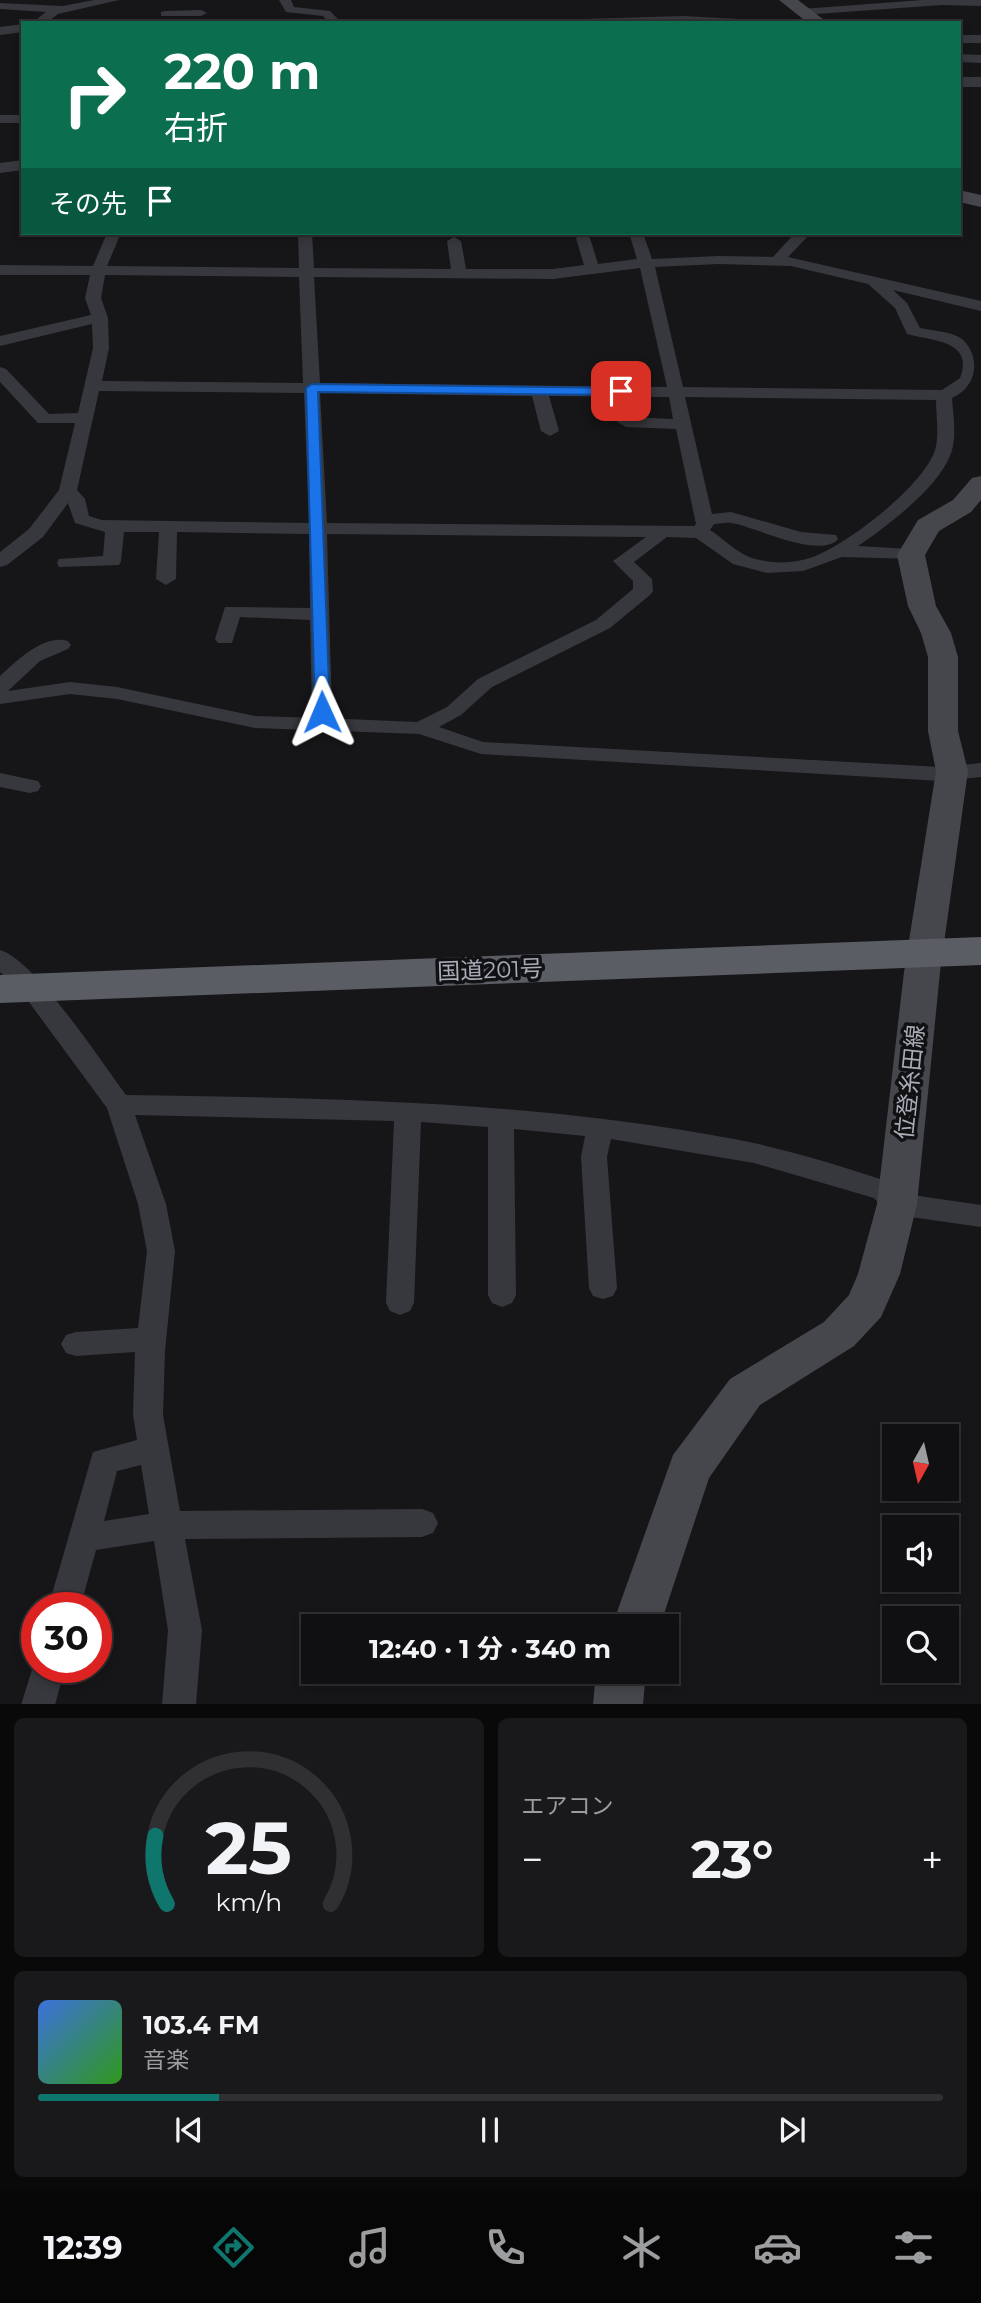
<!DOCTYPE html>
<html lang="ja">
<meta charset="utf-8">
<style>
:root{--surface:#101012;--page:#19191b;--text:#f1f3f6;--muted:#9c9d9f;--line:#303032;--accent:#0f766e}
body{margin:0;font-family:Montserrat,"Noto Sans JP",sans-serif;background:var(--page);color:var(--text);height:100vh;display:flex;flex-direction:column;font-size:26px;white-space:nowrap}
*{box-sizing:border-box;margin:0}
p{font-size:23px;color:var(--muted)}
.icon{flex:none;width:38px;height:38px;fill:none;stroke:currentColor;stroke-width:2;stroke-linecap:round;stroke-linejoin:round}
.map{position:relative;height:1704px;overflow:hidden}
.panel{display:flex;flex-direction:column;gap:14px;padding:14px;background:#09090a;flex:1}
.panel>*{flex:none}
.guide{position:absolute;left:21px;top:21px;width:940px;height:214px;border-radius:0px;box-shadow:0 4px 10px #0003,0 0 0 2px var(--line);background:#0b6e4f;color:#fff;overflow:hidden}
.needle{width:46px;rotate:188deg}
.fabs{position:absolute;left:882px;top:1424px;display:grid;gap:14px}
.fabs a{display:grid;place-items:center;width:77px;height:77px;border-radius:0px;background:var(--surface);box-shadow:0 4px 10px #0003,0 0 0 2px var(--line);font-size:35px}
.speed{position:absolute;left:21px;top:1592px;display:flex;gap:14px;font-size:35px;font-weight:700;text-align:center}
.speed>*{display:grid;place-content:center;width:91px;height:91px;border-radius:50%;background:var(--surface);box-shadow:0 4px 10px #0003,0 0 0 2px var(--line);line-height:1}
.speed .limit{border:10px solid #d22;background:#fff;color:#111}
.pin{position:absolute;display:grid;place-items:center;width:60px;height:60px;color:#fff;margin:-30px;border-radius:14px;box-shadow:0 4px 10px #0006}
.me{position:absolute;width:77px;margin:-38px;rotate:359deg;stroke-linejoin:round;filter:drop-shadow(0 0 5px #0008)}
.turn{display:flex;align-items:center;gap:24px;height:147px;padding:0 28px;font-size:32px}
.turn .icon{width:91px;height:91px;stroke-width:2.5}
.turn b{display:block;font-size:49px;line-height:60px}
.then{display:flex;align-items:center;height:66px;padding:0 28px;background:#0003;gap:14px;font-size:26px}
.big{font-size:52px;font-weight:700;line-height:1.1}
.panel .card{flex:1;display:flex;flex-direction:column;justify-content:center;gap:10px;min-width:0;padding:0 24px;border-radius:10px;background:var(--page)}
.panel .dial{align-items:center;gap:0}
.dial svg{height:182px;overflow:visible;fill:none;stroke:var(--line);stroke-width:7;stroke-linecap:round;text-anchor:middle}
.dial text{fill:var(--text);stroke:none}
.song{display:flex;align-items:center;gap:21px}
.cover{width:84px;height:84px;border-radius:10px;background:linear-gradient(135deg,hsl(220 70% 55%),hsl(110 70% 35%))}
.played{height:7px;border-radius:4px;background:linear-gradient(90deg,var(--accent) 20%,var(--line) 20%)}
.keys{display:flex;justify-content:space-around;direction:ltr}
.heat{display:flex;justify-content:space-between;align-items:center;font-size:38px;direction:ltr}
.panel .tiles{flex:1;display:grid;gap:14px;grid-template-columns:1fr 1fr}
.card:last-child{grid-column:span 2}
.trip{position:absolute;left:301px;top:1614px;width:378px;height:70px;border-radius:0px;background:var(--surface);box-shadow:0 4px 10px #0003,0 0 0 2px var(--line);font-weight:700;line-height:70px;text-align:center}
.tab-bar{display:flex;height:112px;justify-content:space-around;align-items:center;background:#060607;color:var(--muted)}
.tab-bar .icon{width:49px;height:49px}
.tab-bar .active{color:var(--accent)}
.tab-bar b{font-size:32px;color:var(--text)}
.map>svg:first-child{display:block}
</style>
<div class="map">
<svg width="981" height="1705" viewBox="0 0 981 1705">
<rect width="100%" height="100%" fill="#161618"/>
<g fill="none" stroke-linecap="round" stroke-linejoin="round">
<!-- minor -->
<g fill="#37383d" fill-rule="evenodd">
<polygon points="94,0 119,0 58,14 46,23 32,23 46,12 0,9 0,3 63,6"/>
<polygon points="279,0 291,0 294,7 330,11 342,23 329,23 323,16 286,12"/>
<polygon points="922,0 981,0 981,6 942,5 802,15 796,12 802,9"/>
<polygon points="165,11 201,10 207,13 201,16 161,16 161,12"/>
<polygon points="683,16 740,19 746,23 576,23 582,19"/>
<polygon points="448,19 484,19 490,23 442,23"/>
<polygon points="23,24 23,32 0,35 0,27"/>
<rect x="959" y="35" width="22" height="8"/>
<polygon points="959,54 981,55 981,63 959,62"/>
<rect x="0" y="115" width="23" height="8"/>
<path d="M107,233h14l-14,33 192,2 -1,-35h14l2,35 137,1 -4,-28 7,-4 7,4 5,28h87l31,-4 -8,-27 7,-4 7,4 8,26 39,-5 -8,-26h14l9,26 66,-3 55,1 22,-24h16l-23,24 193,44v10l-88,-21 14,13 13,25c13,3 30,3 42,11 19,17 16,48 -10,59 1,15 4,33 1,48 -7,37 -66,80 -95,100l53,3 9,6 -2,4 -76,-2 -39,14 -36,2 -34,-9 -37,-26 -29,-1 -33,25 18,17 1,12 -3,4 -40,33 -118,59 -31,28 -22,12 44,15 458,25 40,-4v14l-40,4 -460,-27 -62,-20 -164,-6 -138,-29 -47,-5 -70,10v-28c17,-15 43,-42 68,-35l3,4 -3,4 -28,12 -32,30 62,-9 47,5 138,29 66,2 -6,-2 -3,-4 -2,-92 -70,-3 -8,26h-14l-3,-4 10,-32 85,1 -1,-74 -132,-2 -1,47 -10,6 -10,-6 3,-47h-35l-3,29 -2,4 -60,2 -2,-4 2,-4 44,-3 2,-24 -30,-9 -7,-20 -25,34 -36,28 -7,2v-15l29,-23 30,-39 16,-67h-37l-38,-41v-15l6,2 43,45 29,-1 15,-65 -1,-24 -92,22v-10l91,-21 -6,-17 5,-23h-90v-10l93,1zM718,264l73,2 77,18 27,24 12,26c24,7 68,6 53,44l-18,12 -259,-3 -28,-120zM640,268l27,119 -347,-4 -6,-106 239,2zM105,275l194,2 4,106 -201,-2 7,-33 -1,-30 -7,-20zM99,391l205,2 5,130 -207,-3 -13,-4 -4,-17 -8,-9zM320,393l212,3 9,35 9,5 9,-5 -10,-35 120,1 4,22 -47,-2 -9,5 9,5 50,2 20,95 -2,2 -367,-3zM685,397l251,3c0,17 4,37 -2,53 -15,36 -85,90 -121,104 -16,6 -36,7 -53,3 -20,-3 -33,-19 -50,-30l4,-6c5,0 12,-2 17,-1 23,3 89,37 107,16l-2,-4 -35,-3 -70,-20 -19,2zM327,534l319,3 -33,24 20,20v8l-37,31 -118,59 -31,28 -30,15 -94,-4 6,-2 3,-4z"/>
<polygon points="0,773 38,781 41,786 38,791 30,793 0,787"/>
<path d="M0,950c35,10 102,113 126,145 204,3 407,6 608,44 53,10 107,27 159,44l12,11 76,11v22l-84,-12 -10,-3 -13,-14 -120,-35 -143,-24 -4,18 10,131 -4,8 -10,3 -10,-3 -4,-8 -8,-131 4,-21 -71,-7 2,166 -4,8 -10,4 -10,-4 -4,-8v-168l-67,-5 -7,181 -4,8 -10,4 -10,-4 -4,-8 8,-182 -259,-6 31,89 9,47 -10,100 -2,64 17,96 242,-2 11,4 5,10 -5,10 -11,4 -237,2 17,91 -6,75h-34l6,-75 -14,-89 -58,9 -16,58h-32l45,-156 44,-12 -4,-25 2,-63 -59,4 -10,-3 -5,-9 5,-9 10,-3 62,-4 9,-77 -9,-47 -31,-96 -84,-114 -23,-22zM141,1465l8,49 -45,7 13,-50z"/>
<polygon points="36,1657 37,1668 65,1668 55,1705 21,1705"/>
</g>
<!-- tertiary -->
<g fill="#37383d" fill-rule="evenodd">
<rect x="959" y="77" width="22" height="10"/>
<polygon points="23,160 23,170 0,173 0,163"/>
</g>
<!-- secondary -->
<g fill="#45474c" fill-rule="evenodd">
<polygon points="779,0 798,0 828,23 808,23"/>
<polygon points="959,190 981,195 981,207 959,202"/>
<polygon points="981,476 981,500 971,512 939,531 925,555 936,606 951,633 958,657 958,731 968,771 940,972 917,1204 900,1274 881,1317 854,1346 760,1405 709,1478 660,1626 612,1626 673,1455 730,1379 824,1322 849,1295 858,1274 877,1204 904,972 936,771 928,731 928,657 921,633 908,606 897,555 918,520 953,500 972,478"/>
<polygon points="596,1671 646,1671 643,1705 593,1705"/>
</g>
<!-- trunk -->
<polygon fill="#5b5d64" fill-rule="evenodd" points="981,937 981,965 0,1003 0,975"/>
</g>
<!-- route -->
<polygon fill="#1a73e8" stroke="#114b97" stroke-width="2" points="312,384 621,388 626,391 621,395 318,392 330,712 322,717 315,712 306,388"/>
<g text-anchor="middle" stroke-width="7" stroke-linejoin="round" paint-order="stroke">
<!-- street labels -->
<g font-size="23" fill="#a8acb7" stroke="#111113">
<text transform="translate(490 970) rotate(-2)" y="8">国道201号</text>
<text transform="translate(910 1082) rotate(-84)" y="8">位登糸田線</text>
</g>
</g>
</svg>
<div class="fabs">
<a><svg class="needle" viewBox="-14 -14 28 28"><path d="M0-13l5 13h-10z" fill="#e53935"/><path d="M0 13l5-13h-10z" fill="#9c9d9f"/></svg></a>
<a><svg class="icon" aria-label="sound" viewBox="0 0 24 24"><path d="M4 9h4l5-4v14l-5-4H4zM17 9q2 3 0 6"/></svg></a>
<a><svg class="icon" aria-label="search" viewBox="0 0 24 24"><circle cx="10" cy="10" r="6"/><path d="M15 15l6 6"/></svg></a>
</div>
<div class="speed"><div class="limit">30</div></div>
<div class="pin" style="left:621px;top:391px;background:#d93025"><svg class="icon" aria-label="arrive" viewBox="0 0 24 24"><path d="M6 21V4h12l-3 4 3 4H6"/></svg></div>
<svg class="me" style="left:322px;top:712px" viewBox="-20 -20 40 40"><path d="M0-17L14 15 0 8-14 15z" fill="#1a73e8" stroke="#fff" stroke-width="4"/></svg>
<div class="trip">12:40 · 1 分 · 340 m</div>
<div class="guide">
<div class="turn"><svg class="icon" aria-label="right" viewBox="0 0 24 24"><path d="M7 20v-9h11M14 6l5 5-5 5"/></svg><div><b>220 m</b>右折</div></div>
<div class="then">その先<svg class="icon" aria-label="arrive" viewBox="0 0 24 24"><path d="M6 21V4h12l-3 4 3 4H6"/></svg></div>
</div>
</div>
<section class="panel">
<div class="tiles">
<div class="card dial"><svg viewBox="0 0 100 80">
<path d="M14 69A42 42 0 1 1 86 69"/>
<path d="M14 69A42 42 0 0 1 9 39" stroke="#0f766e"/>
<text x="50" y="56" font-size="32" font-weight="700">25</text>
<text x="50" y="72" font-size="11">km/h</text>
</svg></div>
<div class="card"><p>エアコン</p>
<div class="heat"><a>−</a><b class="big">23°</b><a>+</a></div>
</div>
<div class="card">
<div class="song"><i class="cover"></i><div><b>103.4 FM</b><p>音楽</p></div></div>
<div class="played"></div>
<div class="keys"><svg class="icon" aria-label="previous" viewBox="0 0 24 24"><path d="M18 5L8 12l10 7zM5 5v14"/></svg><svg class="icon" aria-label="pause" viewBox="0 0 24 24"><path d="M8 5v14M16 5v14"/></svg><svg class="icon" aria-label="next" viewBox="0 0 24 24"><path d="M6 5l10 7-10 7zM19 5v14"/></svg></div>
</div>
</div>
</section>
<nav class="tab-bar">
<b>12:39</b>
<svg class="icon active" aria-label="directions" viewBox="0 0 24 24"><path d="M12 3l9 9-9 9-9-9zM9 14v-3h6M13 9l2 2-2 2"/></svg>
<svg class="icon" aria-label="music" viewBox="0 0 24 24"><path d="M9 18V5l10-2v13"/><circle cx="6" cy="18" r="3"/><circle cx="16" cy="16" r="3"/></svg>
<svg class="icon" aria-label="phone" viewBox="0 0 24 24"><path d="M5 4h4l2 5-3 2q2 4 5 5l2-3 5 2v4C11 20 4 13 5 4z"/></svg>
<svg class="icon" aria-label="climate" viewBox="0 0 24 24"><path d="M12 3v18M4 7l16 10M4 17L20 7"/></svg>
<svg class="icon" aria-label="car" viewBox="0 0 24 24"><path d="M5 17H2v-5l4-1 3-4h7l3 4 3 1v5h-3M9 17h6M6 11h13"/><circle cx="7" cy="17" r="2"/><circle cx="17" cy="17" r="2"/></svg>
<svg class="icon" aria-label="filters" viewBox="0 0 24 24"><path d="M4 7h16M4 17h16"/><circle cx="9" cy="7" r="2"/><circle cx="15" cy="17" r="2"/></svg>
</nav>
